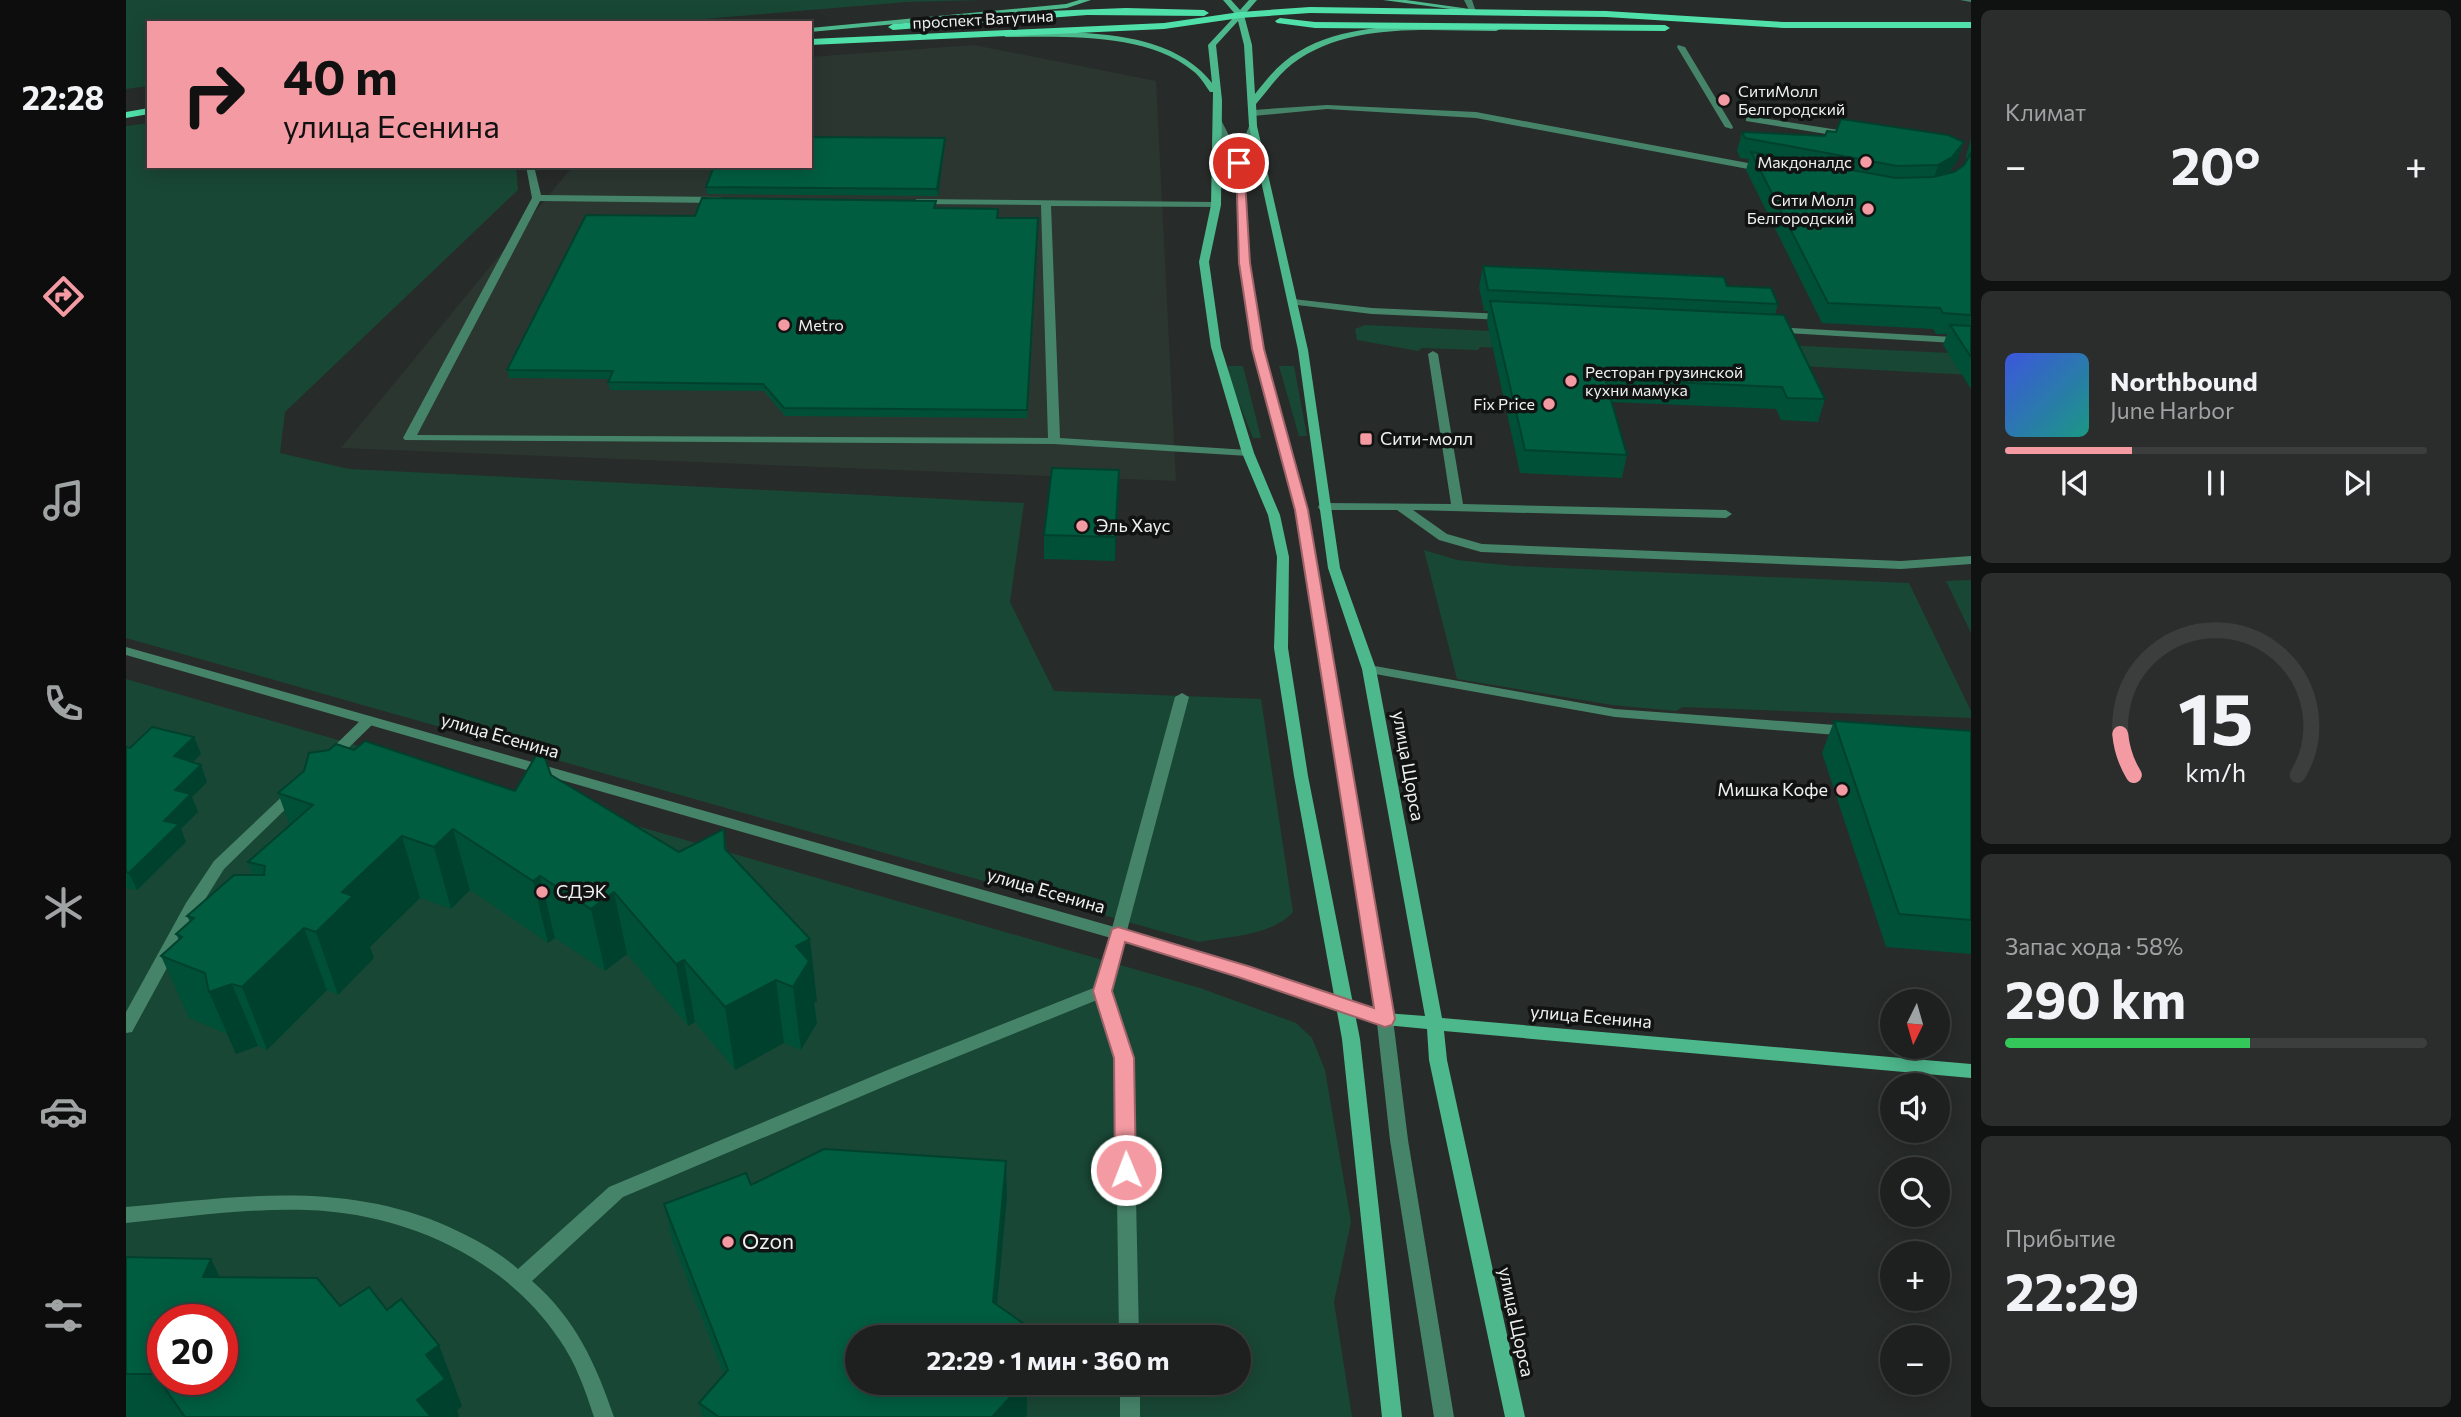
<!DOCTYPE html>
<html lang="ru">
<meta charset="utf-8">
<style>
:root{--surface:#1d201f;--page:#2a2d2c;--text:#f1f3f6;--muted:#a0a3a4;--line:#3b3e3d;--accent:#f49aa2}
body{margin:0;font-family:Commissioner,sans-serif;background:var(--page);color:var(--text);height:100vh;display:flex;flex-direction:column;font-size:26px;white-space:nowrap}
*{box-sizing:border-box;margin:0}
p{font-size:23px;color:var(--muted)}
.icon{flex:none;width:38px;height:38px;fill:none;stroke:currentColor;stroke-width:2;stroke-linecap:round;stroke-linejoin:round}
.map{position:relative;flex:1;overflow:hidden}
.sheet{display:flex;flex-direction:column;gap:10px;padding:10px;background:#101211;width:490px}
.sheet>*{flex:none}
.banner{position:absolute;left:21px;top:21px;width:665px;height:147px;border-radius:0px;box-shadow:0 4px 18px #0003,0 0 0 2px var(--line);background:#f49aa2;color:#111;overflow:hidden}
.needle{width:46px;rotate:185deg}
.tools{position:absolute;left:1754px;top:989px;display:grid;gap:14px}
.tools a{display:grid;place-items:center;width:70px;height:70px;border-radius:50%;background:var(--surface);box-shadow:0 4px 18px #0003,0 0 0 2px var(--line);font-size:35px}
.speed{position:absolute;left:21px;top:1304px;display:flex;gap:14px;font-size:35px;font-weight:700;text-align:center}
.speed>*{display:grid;place-content:center;width:91px;height:91px;border-radius:50%;background:var(--surface);box-shadow:0 4px 18px #0003,0 0 0 2px var(--line);line-height:1}
.speed .limit{border:10px solid #d22;background:#fff;color:#111}
.pin{position:absolute;display:grid;place-items:center;width:60px;height:60px;color:#fff;margin:-30px;border:4px solid #fff;border-radius:50%;box-shadow:0 2px 7px #0007}
.me{position:absolute;width:77px;margin:-38px;rotate:359deg;stroke-linejoin:round;filter:drop-shadow(0 0 5px #0008)}
.turn{display:flex;align-items:center;gap:24px;height:147px;padding:0 21px;font-size:32px}
.turn .icon{width:91px;height:91px;stroke-width:2.5}
.turn b{display:block;font-size:49px;line-height:60px}
.big{font-size:52px;font-weight:700;line-height:1.1}
.sheet .tile{flex:1;display:flex;flex-direction:column;justify-content:center;gap:10px;min-width:0;padding:0 24px;border-radius:10px;background:var(--page)}
.sheet .dial{align-items:center;gap:0}
.dial svg{height:182px;overflow:visible;fill:none;stroke:var(--line);stroke-width:7;stroke-linecap:round;text-anchor:middle}
.dial text{fill:var(--text);stroke:none}
.song{display:flex;align-items:center;gap:21px}
.cover{width:84px;height:84px;border-radius:10px;background:linear-gradient(135deg,hsl(230 70% 55%),hsl(170 70% 35%))}
.played{height:7px;border-radius:4px;background:linear-gradient(90deg,var(--accent) 30%,var(--line) 30%)}
.keys{display:flex;justify-content:space-around;direction:ltr}
.heat{display:flex;justify-content:space-between;align-items:center;font-size:38px;direction:ltr}
.charge{height:10px;border-radius:5px;background:linear-gradient(90deg,#34c759 58%,var(--line) 0)}
.trip{position:absolute;left:719px;top:1325px;width:406px;height:70px;border-radius:35px;background:var(--surface);box-shadow:0 4px 18px #0003,0 0 0 2px var(--line);font-weight:700;line-height:70px;text-align:center}
main{display:flex;flex:1;min-height:0}
.menu{display:flex;flex-direction:column;width:126px;justify-content:space-around;align-items:center;background:#0c0d0c;color:var(--muted)}
.menu .icon{width:49px;height:49px}
.menu .on{color:var(--accent)}
.menu b{font-size:32px;color:var(--text)}
.map>svg:first-child{display:block}
</style>
<main>
<nav class="menu">
<b>22:28</b>
<svg class="icon on" aria-label="directions" viewBox="0 0 24 24"><path d="M12 3l9 9-9 9-9-9zM9 14v-3h6M13 9l2 2-2 2"/></svg>
<svg class="icon" aria-label="music" viewBox="0 0 24 24"><path d="M9 18V5l10-2v13"/><circle cx="6" cy="18" r="3"/><circle cx="16" cy="16" r="3"/></svg>
<svg class="icon" aria-label="phone" viewBox="0 0 24 24"><path d="M5 4h4l2 5-3 2q2 4 5 5l2-3 5 2v4C11 20 4 13 5 4z"/></svg>
<svg class="icon" aria-label="climate" viewBox="0 0 24 24"><path d="M12 3v18M4 7l16 10M4 17L20 7"/></svg>
<svg class="icon" aria-label="car" viewBox="0 0 24 24"><path d="M5 17H2v-5l4-1 3-4h7l3 4 3 1v5h-3M9 17h6M6 11h13"/><circle cx="7" cy="17" r="2"/><circle cx="17" cy="17" r="2"/></svg>
<svg class="icon" aria-label="filters" viewBox="0 0 24 24"><path d="M4 7h16M4 17h16"/><circle cx="9" cy="7" r="2"/><circle cx="15" cy="17" r="2"/></svg>
</nav>
<div class="map">
<svg width="1845" height="1417" viewBox="0 0 1845 1417">
<rect width="100%" height="100%" fill="#272b29"/>
<!-- built -->
<polygon fill="#2b3631" points="848,45 1030,81 1050,481 215,448 447,166 684,166 684,57"/>
<!-- green -->
<g fill="#194735" fill-rule="evenodd">
<polygon points="0,0 857,0 781,2 529,23 23,23 23,86 0,89"/>
<path d="M23,123v43h367l2,24 -233,222 -5,41 69,16 675,34 -14,99 44,89 207,8 32,213c-21,24 -64,24 -94,30l-1073,-304v-512z"/>
<polygon points="1239,325 1845,354 1845,375 1674,366 1672,362 1354,347 1352,350 1296,348 1292,351 1231,340 1229,329"/>
<polygon points="1102,366 1117,366 1135,438 1127,438 1104,381"/>
<polygon points="1153,366 1168,366 1181,436 1173,436"/>
<polygon points="1298,550 1331,560 1388,566 1783,583 1845,711 1845,718 1557,707 1550,711 1486,705 1331,679"/>
<polygon points="1845,580 1845,633 1820,581"/>
<path d="M0,679l1074,309 96,35 16,15 13,32 26,152 -17,80 18,115h-1226zM37,1320h59v59h-59zM732,1337h381v45h-381z"/>
</g>
<g fill="none" stroke-linecap="round" stroke-linejoin="round">
<!-- lane -->
<g fill="#46846a" fill-rule="evenodd">
<polygon points="1834,0 1845,0 1845,2"/>
<polygon points="1552,45 1559,47 1607,127 1606,129 1599,127 1551,47"/>
<polygon points="1201,105 1350,112 1638,166 1642,169 1638,172 1350,118 1201,109 1127,116 1123,113 1127,110"/>
<polygon points="1623,116 1719,131 1723,134 1719,137 1620,121 1620,117"/>
<polygon points="400,166 408,166 415,195 594,197 599,200 594,203 414,201 291,435 922,438 915,205 793,204 790,203 790,199 1090,202 1093,203 1093,207 925,206 934,438 1122,450 1128,453 1122,456 928,444 279,440 277,438 406,198"/>
<polygon points="1167,299 1246,308 1378,314 1383,317 1378,320 1246,314 1163,304 1163,300"/>
<polygon points="1646,327 1845,338 1845,344 1642,332 1641,330"/>
<polygon points="1307,351 1312,354 1337,504 1600,510 1606,514 1600,518 1287,510 1321,534 1356,544 1775,561 1845,556 1845,564 1775,569 1355,552 1313,540 1271,510 1194,510 1192,507 1194,504 1198,503 1325,504 1302,354"/>
<polygon points="1243,665 1489,709 1723,726 1730,731 1723,736 1489,717 1238,672 1236,669 1238,666"/>
<path d="M1056,693l7,4 -78,294 22,67 6,279h-20l-4,-279 -18,-58 -195,79 -279,118 -91,84c43,37 64,83 82,136h-20c-9,-27 -18,-54 -35,-78 -55,-82 -155,-126 -252,-129 -60,-2 -121,7 -181,13v-16c111,-10 217,-27 323,20 24,11 49,24 69,42l91,-82 281,-118 206,-82 79,-290z"/>
<polygon points="243,716 250,720 248,723 209,761 199,761 197,758 199,755 238,717"/>
<polygon points="169,787 176,792 174,795 98,869 73,909 6,1032 0,1033 0,1012 60,903 88,861 164,789"/>
<rect x="994" y="1382" width="20" height="35"/>
</g>
<!-- street -->
<g fill="#46846a" fill-rule="evenodd">
<polygon points="1338,0 1346,0 1350,12 1344,12"/>
<polygon points="1089,120 1095,120 1112,153 1124,124 1131,126 1117,163 1123,263 1137,349 1181,510 1267,1019 1282,1140 1328,1417 1308,1417 1264,1140 1251,1023 1114,976 992,940 0,655 0,647 992,928 1124,967 1249,1009 1169,510 1127,349 1113,263 1109,163 1088,122"/>
</g>
<!-- secondary -->
<g fill="#4eb88d" fill-rule="evenodd">
<polygon points="953,0 965,0 941,8 684,32 684,28 940,4"/>
<path d="M1097,0h8l9,10 9,-10h8l-13,15 8,30 3,49c9,-11 18,-23 29,-32 57,-46 144,-35 212,-35l4,2 -4,2c-67,0 -147,-10 -204,33 -14,11 -24,26 -36,40l1,22 51,224 32,218 36,101 66,349 529,46v14l-527,-47 3,29 78,357h-20l-76,-357 -2,-31 -42,-4 -6,-1 -2,-5 2,-5 6,-1 40,3 -63,-347 -34,-101 -30,-218 -49,-224 -5,-81 -6,-24 -22,24 6,55 -1,105 -12,57 12,85 33,106 26,62 9,42 -1,91 20,128 52,263 42,378h-20l-40,-378 -48,-263 -20,-128 3,-91 -9,-42 -26,-62 -31,-106 -12,-85 12,-57 2,-113h-3c-5,-7 -10,-16 -17,-21 -47,-39 -129,-34 -187,-34l-4,-2 4,-2c65,-1 162,-7 206,50l-4,-38 28,-30z"/>
<polygon points="1257,0 1280,0 1351,10 1347,12"/>
</g>
<!-- primary -->
<g fill="#50e0a9" fill-rule="evenodd">
<polygon points="1184,7 1480,11 1658,22 1845,22 1845,28 1658,28 1480,17 1184,13 1114,18 1038,29 684,45 684,39 1038,23 1114,12"/>
<polygon points="1000,8 1078,10 1083,13 1078,16 961,15 767,30 762,27 767,24 922,11"/>
<polygon points="1154,18 1189,22 1539,25 1544,28 1539,31 1189,28 1151,23 1149,21"/>
<polygon points="23,108 23,114 0,118 0,112"/>
</g>
</g>
<!-- wall -->
<g fill="#005037">
<polygon points="1616,132 1699,136 1710,132 1838,142 1831,161 1823,173 1828,172 1838,165 1841,159 1840,156 1845,139 1845,389 1817,345 1821,334 1810,334 1807,329 1696,323 1620,170 1623,159 1614,158 1611,151"/>
<polygon points="819,145 812,196 581,194 580,187"/>
<polygon points="810,208 872,218 912,218 901,418 659,416 638,391 484,390 482,382 484,379 383,378 381,370 569,216"/>
<polygon points="1357,266 1601,286 1652,304 1649,315 1699,399 1692,422 1655,420 1650,409 1486,402 1501,455 1496,478 1394,473 1361,322 1362,311 1358,311 1353,287"/>
<polygon points="993,470 989,561 918,559 918,535"/>
<polygon points="1708,721 1845,731 1845,954 1760,947 1696,753"/>
<polygon points="68,737 75,754 66,762 81,782 66,797 72,812 55,829 60,842 11,890 0,888 0,747 4,748"/>
<polygon points="228,750 389,791 425,775 553,852 598,829 601,851 691,1001 688,1003 691,1023 675,1050 658,1043 609,1070 569,1022 562,1026 501,954 479,971 429,938 422,943 344,890 325,909 294,898 244,947 248,958 212,995 201,990 141,1050 132,1046 110,1054 101,1034 63,1018 35,956 53,940 50,934 64,922 61,916 127,875 122,862 164,826 152,793"/>
<polygon points="625,1185 881,1197 871,1305 901,1415 899,1417 576,1417 573,1403 598,1375 546,1240 538,1204"/>
<polygon points="0,1257 94,1277 214,1306 336,1406 331,1410 333,1417 0,1417"/>
</g>
<!-- shaded-wall -->
<g fill="#00412d">
<polygon points="819,138 819,145 812,196 811,189"/>
<polygon points="1838,142 1831,161 1820,177 1806,185 1812,165"/>
<polygon points="993,470 993,493 989,561 989,537"/>
<polygon points="68,737 75,754 55,774 48,756"/>
<polygon points="75,765 81,782 66,797 72,812 55,829 60,842 11,890 3,873 38,821 49,790"/>
<polygon points="327,829 344,890 325,909 308,847"/>
<polygon points="276,836 294,898 244,947 248,958 212,995 190,932 216,892"/>
<polygon points="414,876 429,938 422,943 407,881"/>
<polygon points="488,892 501,954 479,971 465,909"/>
<polygon points="178,928 201,990 141,1050 116,987"/>
<polygon points="684,939 691,1001 688,1003 691,1023 675,1050 667,987 670,946"/>
<polygon points="558,960 569,1022 562,1026 550,964"/>
<polygon points="650,980 658,1043 609,1070 599,1007"/>
<polygon points="106,984 132,1046 110,1054 83,992"/>
<polygon points="880,1161 881,1197 868,1337 867,1302"/>
<polygon points="85,1259 115,1321 77,1277"/>
<polygon points="313,1345 336,1406 331,1410 333,1417 298,1417 291,1400 300,1355"/>
<polygon points="898,1382 901,1382 901,1415 899,1417 866,1417"/>
</g>
<!-- building -->
<g fill="#005d40" stroke="#00412d" stroke-width="2" fill-rule="evenodd">
<polygon points="1715,119 1822,135 1838,142 1826,157 1812,165 1771,166 1619,138 1616,132 1699,136 1701,131 1710,132"/>
<polygon points="684,137 819,138 811,189 580,187 588,166 684,166"/>
<polygon points="1625,152 1770,178 1807,177 1828,172 1838,165 1845,153 1845,315 1817,313 1814,308 1702,303"/>
<polygon points="576,198 810,201 808,208 872,209 871,218 912,218 901,410 658,408 637,384 482,382 487,371 381,370 460,215 569,216"/>
<polygon points="1357,266 1598,277 1601,286 1645,288 1652,304 1362,290"/>
<polygon points="1364,301 1658,315 1699,399 1661,398 1656,387 1479,379 1501,455 1399,450"/>
<polygon points="1824,325 1845,326 1845,357"/>
<polygon points="926,468 993,470 989,537 918,535"/>
<polygon points="1708,721 1845,731 1845,920 1773,914"/>
<polygon points="26,727 68,737 48,756 75,765 49,790 65,794 38,821 53,824 3,873 0,872 0,747 4,748"/>
<polygon points="239,741 389,791 415,747 425,775 553,852 598,829 599,849 684,939 670,946 683,961 667,987 650,980 599,1007 558,960 550,964 488,892 465,909 414,876 407,881 327,829 308,847 276,836 216,892 227,896 190,932 178,928 116,987 106,984 83,992 79,973 35,956 56,937 50,934 68,918 61,916 108,875 138,875 139,866 122,862 187,805 152,793 178,771 183,753 203,750 210,744 228,750"/>
<polygon points="698,1149 880,1161 867,1302 901,1326 901,1337 732,1337 732,1382 898,1382 866,1417 593,1417 573,1403 602,1370 538,1204 620,1173 625,1185"/>
<path d="M0,1257l85,2 -8,18 114,1 23,28 29,-19 18,23 14,-11 38,46 -13,10 19,24 -28,21 14,17h-246l-30,-43h-29zM37,1320h59v59h-59z"/>
</g>
<!-- route -->
<polygon fill="#f49aa2" stroke="#9f6469" stroke-width="2" points="1110,160 1118,163 1124,263 1138,349 1182,510 1269,1019 1266,1025 1259,1027 1112,977 999,942 986,991 1008,1058 1010,1170 1007,1176 1000,1178 992,1176 989,1170 988,1058 967,991 986,929 992,927 1125,967 1248,1008 1169,510 1126,349 1113,263"/>
<!-- markers -->
<g fill="#f49aa2" stroke="#111312" stroke-width="2.5">
<circle cx="1598" cy="100" r="7"/>
<circle cx="1740" cy="162" r="7"/>
<circle cx="1742" cy="209" r="7"/>
<circle cx="658" cy="325" r="7"/>
<circle cx="1445" cy="381" r="7"/>
<circle cx="1423" cy="404" r="7"/>
<rect x="1233" y="432" width="14" height="14" rx="3.5"/>
<circle cx="956" cy="526" r="7"/>
<circle cx="1716" cy="790" r="7"/>
<circle cx="416" cy="892" r="7"/>
<circle cx="602" cy="1242" r="7"/>
</g>
<g text-anchor="middle" stroke-width="7" stroke-linejoin="round" paint-order="stroke">
<!-- far-street labels -->
<g font-size="16" fill="#eef1f0" stroke="#111312">
<text transform="translate(857 19) rotate(-3)" y="6">проспект Ватутина</text>
</g>
<!-- far-poi labels -->
<g font-size="16" fill="#eef1f0" stroke="#111312" text-anchor="start">
<text x="1612" y="97">СитиМолл<tspan x="1612" dy="18">Белгородский</tspan></text>
<text x="1726" y="168" text-anchor="end">Макдоналдс</text>
<text x="1728" y="206" text-anchor="end">Сити Молл<tspan x="1728" dy="18">Белгородский</tspan></text>
<text x="672" y="331">Metro</text>
<text x="1459" y="378">Ресторан грузинской<tspan x="1459" dy="18">кухни мамука</tspan></text>
<text x="1409" y="410" text-anchor="end">Fix Price</text>
</g>
<!-- poi labels -->
<g font-size="18" fill="#eef1f0" stroke="#111312" text-anchor="start">
<text x="1254" y="445">Сити-молл</text>
<text x="970" y="532">Эль Хаус</text>
<text x="1702" y="796" text-anchor="end">Мишка Кофе</text>
<text x="430" y="898">СДЭК</text>
</g>
<!-- street labels -->
<g font-size="18" fill="#eef1f0" stroke="#111312">
<text transform="translate(374 736) rotate(16)" y="6">улица Есенина</text>
<text transform="translate(1282 766) rotate(80)" y="6">улица Щорса</text>
<text transform="translate(920 891) rotate(16)" y="6">улица Есенина</text>
<text transform="translate(1465 1017) rotate(5)" y="6">улица Есенина</text>
<text transform="translate(1390 1322) rotate(78)" y="6">улица Щорса</text>
</g>
<!-- near-poi labels -->
<g font-size="21" fill="#eef1f0" stroke="#111312" text-anchor="start">
<text x="616" y="1249">Ozon</text>
</g>
</g>
</svg>
<div class="tools">
<a><svg class="needle" viewBox="-14 -14 28 28"><path d="M0-13l5 13h-10z" fill="#e53935"/><path d="M0 13l5-13h-10z" fill="#a0a3a4"/></svg></a>
<a><svg class="icon" aria-label="sound" viewBox="0 0 24 24"><path d="M4 9h4l5-4v14l-5-4H4zM17 9q2 3 0 6"/></svg></a>
<a><svg class="icon" aria-label="search" viewBox="0 0 24 24"><circle cx="10" cy="10" r="6"/><path d="M15 15l6 6"/></svg></a>
<a>+</a>
<a>−</a>
</div>
<div class="speed"><div class="limit">20</div></div>
<div class="pin" style="left:1113px;top:163px;background:#d93025"><svg class="icon" aria-label="arrive" viewBox="0 0 24 24"><path d="M6 21V4h12l-3 4 3 4H6"/></svg></div>
<svg class="me" style="left:1000px;top:1170px" viewBox="-20 -20 40 40"><circle r="17" fill="#f49aa2" stroke="#fff" stroke-width="3"/><path d="M0-11L8 9 0 5-8 9z" fill="#fff"/></svg>
<div class="trip">22:29 · 1 мин · 360 m</div>
<div class="banner">
<div class="turn"><svg class="icon" aria-label="right" viewBox="0 0 24 24"><path d="M7 20v-9h11M14 6l5 5-5 5"/></svg><div><b>40 m</b>улица Есенина</div></div>
</div>
</div>
<section class="sheet">
<div class="tile"><p>Климат</p>
<div class="heat"><a>−</a><b class="big">20°</b><a>+</a></div>
</div>
<div class="tile">
<div class="song"><i class="cover"></i><div><b>Northbound</b><p>June Harbor</p></div></div>
<div class="played"></div>
<div class="keys"><svg class="icon" aria-label="previous" viewBox="0 0 24 24"><path d="M18 5L8 12l10 7zM5 5v14"/></svg><svg class="icon" aria-label="pause" viewBox="0 0 24 24"><path d="M8 5v14M16 5v14"/></svg><svg class="icon" aria-label="next" viewBox="0 0 24 24"><path d="M6 5l10 7-10 7zM19 5v14"/></svg></div>
</div>
<div class="tile dial"><svg viewBox="0 0 100 80">
<path d="M14 69A42 42 0 1 1 86 69"/>
<path d="M14 69A42 42 0 0 1 8 51" stroke="#f49aa2"/>
<text x="50" y="56" font-size="32" font-weight="700">15</text>
<text x="50" y="72" font-size="11">km/h</text>
</svg></div>
<div class="tile"><p>Запас хода · 58%</p><b class="big">290 km</b><div class="charge"></div></div>
<div class="tile"><p>Прибытие</p><b class="big">22:29</b></div>
</section>
</main>
